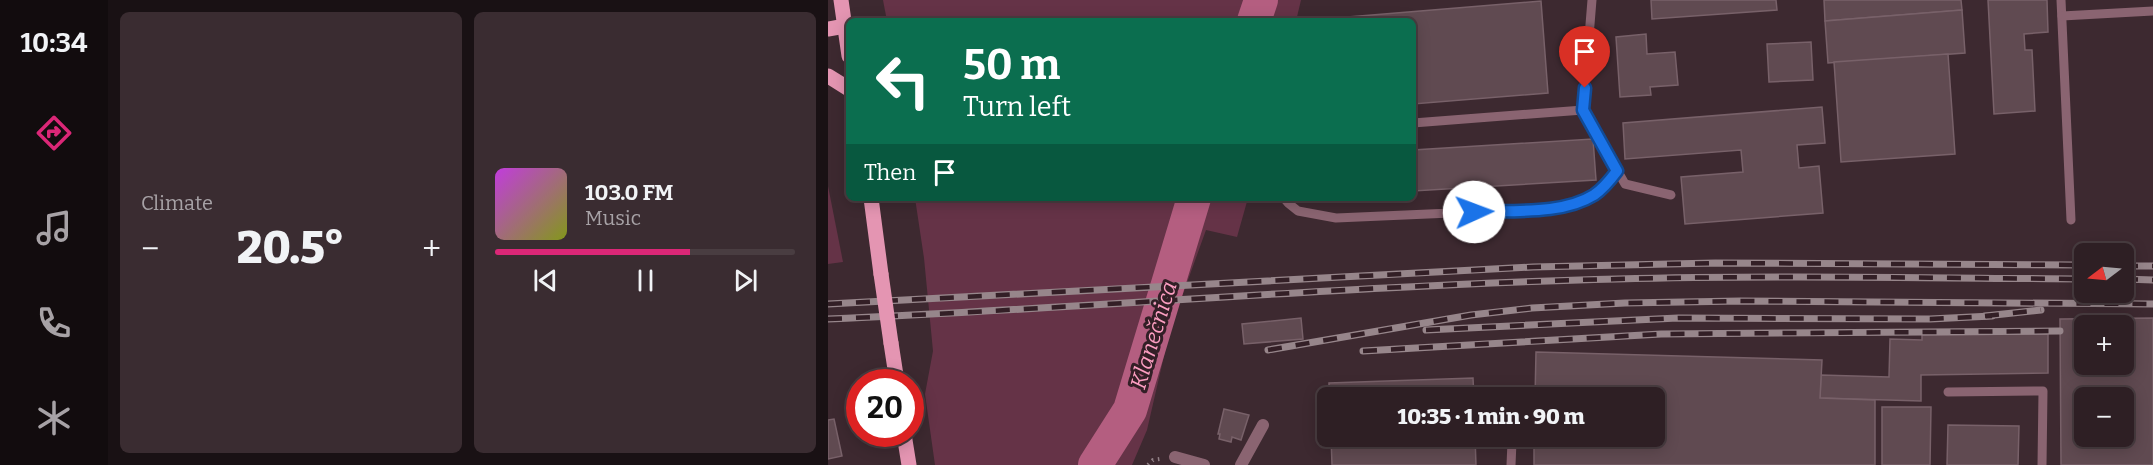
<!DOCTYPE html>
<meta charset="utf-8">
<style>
:root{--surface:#2e1f24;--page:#3a2c31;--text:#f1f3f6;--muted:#a7a2a6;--line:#493d41;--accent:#db2777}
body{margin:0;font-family:Bitter,serif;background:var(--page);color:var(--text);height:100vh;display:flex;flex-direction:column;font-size:22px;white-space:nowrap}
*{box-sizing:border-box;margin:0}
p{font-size:20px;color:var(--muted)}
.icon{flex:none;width:33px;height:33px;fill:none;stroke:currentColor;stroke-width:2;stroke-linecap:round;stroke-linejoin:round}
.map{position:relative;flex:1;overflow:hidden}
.drawer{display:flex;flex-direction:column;gap:12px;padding:12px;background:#191114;width:720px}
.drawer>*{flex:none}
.banner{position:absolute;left:18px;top:18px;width:570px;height:183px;border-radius:9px;box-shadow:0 3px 15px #0003,0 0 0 2px var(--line);background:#0b6e4f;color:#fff;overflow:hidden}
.needle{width:39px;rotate:254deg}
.buttons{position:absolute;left:1246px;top:243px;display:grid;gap:12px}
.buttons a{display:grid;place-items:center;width:60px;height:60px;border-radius:9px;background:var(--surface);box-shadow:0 3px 15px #0003,0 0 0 2px var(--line);font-size:30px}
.speed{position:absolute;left:18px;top:369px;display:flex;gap:12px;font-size:30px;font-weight:700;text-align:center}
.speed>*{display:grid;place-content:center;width:78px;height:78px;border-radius:50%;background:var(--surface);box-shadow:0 3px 15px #0003,0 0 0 2px var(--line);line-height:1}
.speed .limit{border:9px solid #d22;background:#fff;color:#111}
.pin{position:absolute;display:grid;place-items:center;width:51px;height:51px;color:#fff;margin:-62px -26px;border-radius:50% 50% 50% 0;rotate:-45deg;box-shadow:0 0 6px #0007}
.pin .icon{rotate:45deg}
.me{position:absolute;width:66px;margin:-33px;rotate:88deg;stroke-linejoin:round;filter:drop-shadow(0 0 4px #0008)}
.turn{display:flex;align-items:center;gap:21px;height:126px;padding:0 18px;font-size:27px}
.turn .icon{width:78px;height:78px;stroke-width:2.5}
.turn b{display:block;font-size:42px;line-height:51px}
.then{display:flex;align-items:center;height:57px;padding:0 18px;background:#0003;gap:12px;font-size:22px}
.big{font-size:45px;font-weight:800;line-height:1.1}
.drawer .widget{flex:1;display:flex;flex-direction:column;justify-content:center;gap:9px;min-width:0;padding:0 21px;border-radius:9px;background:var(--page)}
.song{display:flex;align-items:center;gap:18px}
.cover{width:72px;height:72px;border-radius:9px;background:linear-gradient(135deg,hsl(290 70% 55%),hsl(70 70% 35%))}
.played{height:6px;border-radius:3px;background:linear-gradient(90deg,var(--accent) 65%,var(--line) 65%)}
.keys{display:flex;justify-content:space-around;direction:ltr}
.heat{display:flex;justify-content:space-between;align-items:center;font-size:33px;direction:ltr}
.drawer .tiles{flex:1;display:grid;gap:12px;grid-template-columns:repeat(2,1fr)}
.trip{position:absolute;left:489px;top:387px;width:348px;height:60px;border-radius:9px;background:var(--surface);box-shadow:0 3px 15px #0003,0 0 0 2px var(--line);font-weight:800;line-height:60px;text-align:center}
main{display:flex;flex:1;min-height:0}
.tab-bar{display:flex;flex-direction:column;width:108px;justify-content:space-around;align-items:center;background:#120c0e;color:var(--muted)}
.tab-bar .icon{width:42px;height:42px}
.tab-bar .current{color:var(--accent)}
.tab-bar b{font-size:27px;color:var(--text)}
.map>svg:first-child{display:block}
</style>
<main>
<nav class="tab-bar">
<b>10:34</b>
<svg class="icon current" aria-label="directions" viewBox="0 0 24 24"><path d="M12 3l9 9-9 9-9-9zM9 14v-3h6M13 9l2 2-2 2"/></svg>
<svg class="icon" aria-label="music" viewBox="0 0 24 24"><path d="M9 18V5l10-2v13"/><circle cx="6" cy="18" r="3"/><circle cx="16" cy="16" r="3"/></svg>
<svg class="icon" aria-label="phone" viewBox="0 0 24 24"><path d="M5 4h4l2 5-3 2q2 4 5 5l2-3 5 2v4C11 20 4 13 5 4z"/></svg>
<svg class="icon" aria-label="climate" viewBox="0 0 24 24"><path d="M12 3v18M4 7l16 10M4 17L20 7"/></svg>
</nav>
<section class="drawer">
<div class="tiles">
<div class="widget"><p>Climate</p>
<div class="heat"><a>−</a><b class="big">20.5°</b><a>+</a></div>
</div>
<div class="widget">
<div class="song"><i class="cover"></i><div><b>103.0 FM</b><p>Music</p></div></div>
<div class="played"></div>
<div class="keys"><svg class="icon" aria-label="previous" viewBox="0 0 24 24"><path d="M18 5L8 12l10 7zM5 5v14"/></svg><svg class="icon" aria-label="pause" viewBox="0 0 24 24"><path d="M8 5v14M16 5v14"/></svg><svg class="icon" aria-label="next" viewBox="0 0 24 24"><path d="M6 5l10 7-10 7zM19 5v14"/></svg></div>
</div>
</div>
</section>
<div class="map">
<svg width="1325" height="465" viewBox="0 0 1325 465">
<rect width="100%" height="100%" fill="#3d2930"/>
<!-- green -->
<g fill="#653347">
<polygon points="55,0 473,0 468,21 59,21"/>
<polygon points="0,186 15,262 0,264"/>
<polygon points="87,198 420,198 409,237 378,230 342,330 319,430 304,465 107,465 97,394 105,351 96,258"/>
</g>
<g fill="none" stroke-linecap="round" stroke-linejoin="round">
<!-- river -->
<g stroke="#b45e80" stroke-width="34">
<polyline points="426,21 433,0"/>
<polyline points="267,465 302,410 366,198"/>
</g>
</g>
<!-- building -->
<g fill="#604a51" stroke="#786169" stroke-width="1.5" fill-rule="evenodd">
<polygon points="823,0 948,0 949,10 824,19"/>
<polygon points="996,0 1133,0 1134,10 997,21"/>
<polygon points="1160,0 1219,0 1220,32 1196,34 1197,50 1204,50 1207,111 1166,114"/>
<polygon points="713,1 720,93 585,104 585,21 496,21 496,19"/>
<polygon points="1134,10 1137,53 1000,63 997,21"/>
<polygon points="818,34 819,54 847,52 850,85 822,87 823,95 792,97 788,37"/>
<polygon points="983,42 985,80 941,82 939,44"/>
<polygon points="1120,54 1127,154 1013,162 1006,62"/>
<polygon points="994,107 997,143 969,145 971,168 991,166 995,213 857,224 853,177 915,172 913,150 797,159 795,123"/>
<polygon points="765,139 768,180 585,191 585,150"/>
<polygon points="473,318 475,339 416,344 414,324"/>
<path d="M1325,318v147h-92l-1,-146zM1257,326h39v38h-39zM1257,398h39v38h-39z"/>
<polygon points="1220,334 1220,373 1093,375 1093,401 992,398 993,375 1061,377 1062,339 1094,340 1094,335"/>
<polygon points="708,352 994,360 992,398 1047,400 1047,465 706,465 706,436 826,436 826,398 707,398"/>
<polygon points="645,378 646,398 501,398 501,383"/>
<polygon points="1054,407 1103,407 1102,465 1054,465"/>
<polygon points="396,409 421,415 413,440 404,437 403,442 391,439 392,434 390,434"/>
<polygon points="6,419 14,456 0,459 0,420"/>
<polygon points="1120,425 1191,426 1190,465 1119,465"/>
<polygon points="503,436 647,436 648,465 504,465"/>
</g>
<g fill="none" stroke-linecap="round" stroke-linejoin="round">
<!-- path -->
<polyline stroke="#928187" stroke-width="4" stroke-dasharray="1.5 4.5" stroke-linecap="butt" points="320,465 325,460 332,459"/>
<!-- lane -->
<g stroke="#8a6471" stroke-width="9">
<polyline points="1233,0 1243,220"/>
<polyline points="1234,16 1325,11"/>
<polyline points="755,110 797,184 843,195"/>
<polyline points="585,123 755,110 764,0"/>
<polyline points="456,198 460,203 470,211 508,218 738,208 767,194 789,171"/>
<polyline points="1120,392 1215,391 1214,465"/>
<polyline points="683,465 684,442"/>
</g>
<!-- street -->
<g stroke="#8a6471" stroke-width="12">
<polyline points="347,457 376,465"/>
<polyline points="413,465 435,425"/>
</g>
<!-- primary -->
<g stroke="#e495b2" stroke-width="15">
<polyline points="13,0 21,56"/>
<polyline points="0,29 17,26"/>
<polyline points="0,76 21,89"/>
<polyline points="43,198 53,274"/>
<polyline points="63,343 69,382"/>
<polyline points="76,434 81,465"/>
</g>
<defs>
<g id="rail">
<polyline points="1296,266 1325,266"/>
<polyline points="1296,279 1325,280"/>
<polyline points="0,304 705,267 887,263 1257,265"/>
<polyline points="1157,316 1213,310"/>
<path d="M0,319c263,-11 526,-34 789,-40 156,-4 312,-1 468,0"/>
<polyline points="598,330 850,318 1102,319 1164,316"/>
<polyline points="440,350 643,315 704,308 797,303 912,301 1325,304"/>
<polyline points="535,351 833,334 1232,331"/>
</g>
</defs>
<!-- rail casing -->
<use href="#rail" stroke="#97868b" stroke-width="7"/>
<!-- rail -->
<use href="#rail" stroke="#331f26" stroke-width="4.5" stroke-dasharray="14" stroke-linecap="butt"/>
<!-- primary-bridge -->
<polyline stroke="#e495b2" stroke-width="15" points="53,274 63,343"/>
</g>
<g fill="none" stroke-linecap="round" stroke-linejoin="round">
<defs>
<path id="route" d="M646,212c38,-2 88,3 120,-17 9,-6 17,-16 23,-24l-34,-61 2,-22"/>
</defs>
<!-- route casing -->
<use href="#route" stroke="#114b97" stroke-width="15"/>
<!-- route -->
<use href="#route" stroke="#1a73e8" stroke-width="10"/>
</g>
<g text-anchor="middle" stroke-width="6" stroke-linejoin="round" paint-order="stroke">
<!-- water labels -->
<g font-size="22" font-style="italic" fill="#fc9ec1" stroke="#331f26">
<text transform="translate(325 335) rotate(-73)" y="8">Klanečnica</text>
</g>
</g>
</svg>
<div class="buttons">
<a><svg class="needle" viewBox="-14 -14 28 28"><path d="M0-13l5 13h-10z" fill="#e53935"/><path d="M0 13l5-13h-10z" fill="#a7a2a6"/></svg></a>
<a>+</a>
<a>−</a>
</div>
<div class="speed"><div class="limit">20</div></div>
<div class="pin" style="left:757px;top:88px;background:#d93025"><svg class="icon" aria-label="arrive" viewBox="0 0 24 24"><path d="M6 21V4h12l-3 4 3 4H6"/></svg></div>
<svg class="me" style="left:646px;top:212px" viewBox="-20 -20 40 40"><circle r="19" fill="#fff"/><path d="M0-13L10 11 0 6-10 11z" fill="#1a73e8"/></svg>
<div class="trip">10:35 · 1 min · 90 m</div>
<div class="banner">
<div class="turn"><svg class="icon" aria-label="left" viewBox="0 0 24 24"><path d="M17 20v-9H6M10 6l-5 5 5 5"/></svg><div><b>50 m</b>Turn left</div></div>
<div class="then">Then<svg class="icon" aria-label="arrive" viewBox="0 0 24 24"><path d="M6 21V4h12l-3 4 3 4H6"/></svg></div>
</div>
</div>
</main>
